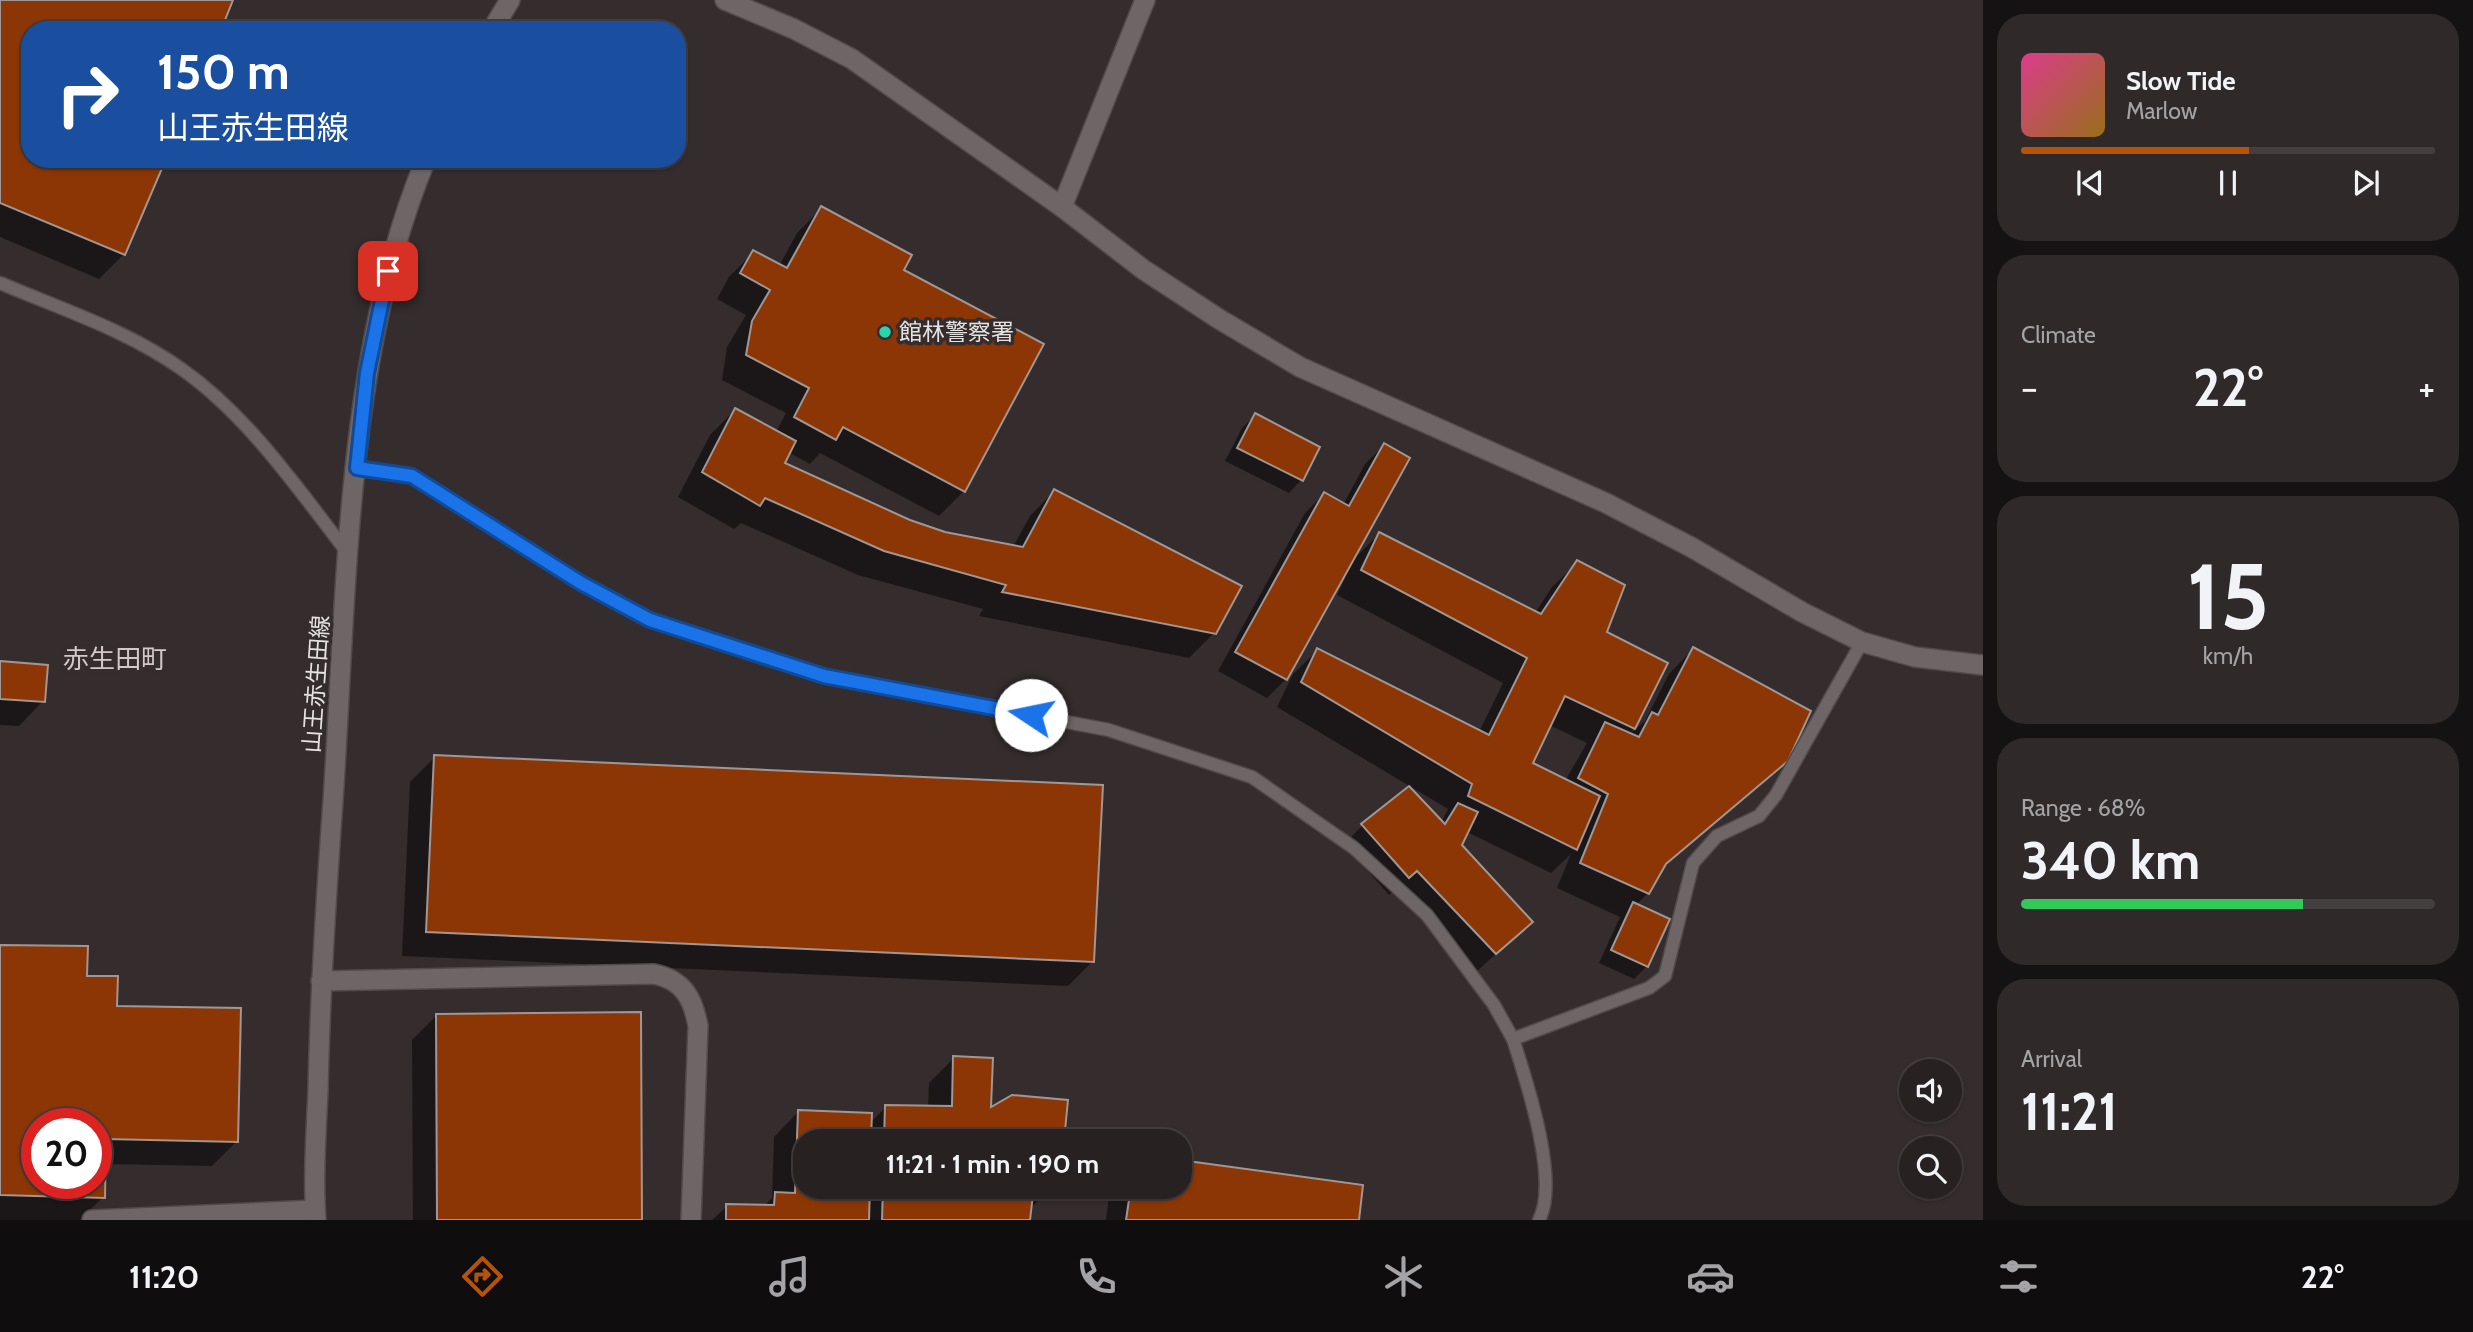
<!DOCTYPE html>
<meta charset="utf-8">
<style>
:root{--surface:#272122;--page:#2f292a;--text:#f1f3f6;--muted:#a4a3a5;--line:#433e40;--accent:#b45309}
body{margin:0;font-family:Cabin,"Noto Sans JP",sans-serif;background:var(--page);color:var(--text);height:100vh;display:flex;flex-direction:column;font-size:26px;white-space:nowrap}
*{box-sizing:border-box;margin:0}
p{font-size:23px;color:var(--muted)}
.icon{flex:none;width:38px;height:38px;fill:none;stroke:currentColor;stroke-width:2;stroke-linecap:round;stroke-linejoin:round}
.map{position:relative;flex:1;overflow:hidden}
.sheet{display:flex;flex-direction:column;gap:14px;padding:14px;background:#151213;width:490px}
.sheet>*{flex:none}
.banner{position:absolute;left:21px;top:21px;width:665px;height:147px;border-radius:28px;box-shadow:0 2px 5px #0004,0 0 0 2px var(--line);background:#1a4fa0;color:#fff;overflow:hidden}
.controls{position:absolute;left:1899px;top:1059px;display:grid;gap:14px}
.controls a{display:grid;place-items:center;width:63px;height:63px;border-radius:50%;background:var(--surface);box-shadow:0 2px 5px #0004,0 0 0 2px var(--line);font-size:35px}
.speed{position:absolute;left:21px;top:1108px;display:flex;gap:14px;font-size:35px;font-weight:700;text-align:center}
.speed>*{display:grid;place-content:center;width:91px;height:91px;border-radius:50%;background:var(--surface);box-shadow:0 2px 5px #0004,0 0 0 2px var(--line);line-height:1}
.speed .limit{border:10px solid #d22;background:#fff;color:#111}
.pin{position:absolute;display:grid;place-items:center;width:60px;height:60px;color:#fff;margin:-30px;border-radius:14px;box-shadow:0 4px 10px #0006}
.me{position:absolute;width:77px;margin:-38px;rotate:281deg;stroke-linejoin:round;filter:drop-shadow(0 0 5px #0008)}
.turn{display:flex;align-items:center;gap:24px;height:147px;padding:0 21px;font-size:32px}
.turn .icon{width:91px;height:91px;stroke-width:2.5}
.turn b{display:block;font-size:49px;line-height:60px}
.big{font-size:52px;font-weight:700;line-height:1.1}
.sheet .card{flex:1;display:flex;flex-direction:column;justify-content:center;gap:10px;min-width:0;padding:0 24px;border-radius:28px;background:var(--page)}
.sheet .dial{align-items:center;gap:0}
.dial b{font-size:91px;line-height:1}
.song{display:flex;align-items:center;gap:21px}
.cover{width:84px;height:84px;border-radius:10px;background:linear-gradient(135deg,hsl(330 70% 55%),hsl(40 70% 35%))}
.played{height:7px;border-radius:4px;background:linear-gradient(90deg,var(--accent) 55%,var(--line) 55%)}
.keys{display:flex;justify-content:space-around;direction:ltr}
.heat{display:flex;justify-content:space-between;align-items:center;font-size:38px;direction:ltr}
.charge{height:10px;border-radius:5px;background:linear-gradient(90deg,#34c759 68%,var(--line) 0)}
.trip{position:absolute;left:793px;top:1129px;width:399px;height:70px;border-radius:28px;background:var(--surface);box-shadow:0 2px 5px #0004,0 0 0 2px var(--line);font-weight:700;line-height:70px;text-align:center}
.tabs{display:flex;height:112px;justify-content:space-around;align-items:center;background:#100d0e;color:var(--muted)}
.tabs .icon{width:49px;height:49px}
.tabs .selected{color:var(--accent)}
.tabs b{font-size:32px;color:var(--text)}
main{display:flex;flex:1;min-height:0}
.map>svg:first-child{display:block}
</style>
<main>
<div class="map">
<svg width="1983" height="1220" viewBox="0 0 1983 1220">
<rect width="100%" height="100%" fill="#342c2d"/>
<!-- shadow -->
<g fill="#0007" fill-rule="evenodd">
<polygon points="0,0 231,0 30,30 30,159 124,254 99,279 0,237"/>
<path d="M822,208l80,62 62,221 -25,25 -119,-63 -10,11 -22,-12 -5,12 127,58 34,11 69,14 17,-31 24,-25 160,142 -25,25 -210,-42 4,-7 -125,-34 -117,-52 -7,6 -56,-32 32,-62 25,-25 41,22 10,-19 -64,-33 5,-33 19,-32 -29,-16 12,-22 25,-25 25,14 18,-33zM804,235h4l-24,42 -3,-2z"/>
<polygon points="1255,415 1301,480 1289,493 1225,461 1242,428"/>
<path d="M1384,445l-31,115 26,-26 156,79 17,-26 25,-24 27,70 61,31 -34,69 14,-12 24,-47 24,-25 93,111 -125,110 -13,23 -12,12 11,61 -13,13 -35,-16 21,-46 -63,-29 14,-34 -20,19 -84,-41 -7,13 71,77 -55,50 -79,-83 -8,6 -45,-51 19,-19 78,-2 7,-14 -171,-102 16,-33 25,-24 161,82 24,-49 -166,-88 9,-19 -2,-1 -58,104 -19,19 -49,-27 87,-158 19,-19 19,11 22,-41zM1549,725l38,18 -22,38 -34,-17z"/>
<polygon points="0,663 43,701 19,726 0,725"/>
<polygon points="435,757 1093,961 1068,986 402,956 410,782"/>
<path d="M0,946l85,31 152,164 -25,25 -108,-2 -1,33 -23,23h-80zM37,1124h59v59h-59z"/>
<polygon points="436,1016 640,1220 413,1220 412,1040"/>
<polygon points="954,1058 990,1110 1062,1141 805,1141 805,1186 1052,1186 1034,1205 1030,1204 1028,1220 712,1220 727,1206 763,1207 772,1198 774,1137 798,1112 870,1123 886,1107 928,1108 929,1083"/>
<polygon points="1180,1162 1361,1186 1357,1220 1106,1220 1110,1186 1180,1186"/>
</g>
<!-- building -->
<g fill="#8d3605" stroke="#a09794" stroke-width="2" fill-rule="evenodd">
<polygon points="0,0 233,0 221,30 30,30 30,159 166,159 125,255 0,203"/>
<polygon points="821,206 912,255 904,270 1044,344 965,492 843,427 836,440 794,417 809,388 746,355 752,321 770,290 740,273 753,250 787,268"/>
<polygon points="735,408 796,441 785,463 910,520 945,532 1023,547 1054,489 1242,586 1216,634 1002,592 1006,585 884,551 765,498 760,506 702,472"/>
<polygon points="1255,413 1320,447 1303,481 1237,448"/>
<polygon points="1384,443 1410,458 1287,680 1235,652 1324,492 1349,506"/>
<polygon points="1379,532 1541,614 1577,560 1625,585 1607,632 1668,663 1635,729 1565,696 1533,763 1600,796 1577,850 1468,796 1472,784 1301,682 1317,648 1489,735 1527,658 1361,570"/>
<polygon points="1693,647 1811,711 1788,761 1666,864 1649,894 1580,863 1608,794 1578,778 1605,722 1639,737 1652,712 1658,715"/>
<polygon points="0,661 48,665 45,702 0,699"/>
<polygon points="434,755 1103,785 1094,962 426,932"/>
<polygon points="1409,786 1445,824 1458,803 1478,812 1462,845 1533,922 1496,954 1417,871 1409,878 1361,824"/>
<polygon points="1633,902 1670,919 1648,967 1611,950"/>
<path d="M0,945l88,1 -1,30h31l-1,30 124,2 -3,134 -132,-3 -1,59 -105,-3zM37,1124h59v59h-59z"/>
<polygon points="641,1012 642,1220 437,1220 436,1014"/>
<polygon points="953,1056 993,1058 991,1107 1012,1095 1068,1100 1064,1141 884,1141 885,1105 952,1106"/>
<polygon points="798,1110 872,1113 871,1141 805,1141 805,1186 870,1186 869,1220 726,1220 726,1204 774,1205 775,1192 795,1193"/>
<polygon points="1180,1160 1363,1185 1359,1220 1126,1220 1131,1186 1180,1186"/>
<polygon points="883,1186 1034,1186 1030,1220 882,1220"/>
</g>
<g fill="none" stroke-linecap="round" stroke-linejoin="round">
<defs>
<g id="service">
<path d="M0,283c61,26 129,48 183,87 66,47 115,119 164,182"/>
<polyline points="357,468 412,476 581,583 650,620 824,676 1109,730 1252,777 1354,848 1427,915 1494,1005 1513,1039"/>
<path d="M1539,1220c21,-39 -13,-140 -26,-181l136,-51 16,-12 28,-113 24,-27 42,-20 17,-21 86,-153"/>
</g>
<g id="minor">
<polyline points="1062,207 1145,0"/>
<path d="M321,981l333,-7c29,6 39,24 44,52l-7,194"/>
<polyline points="92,1220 315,1210"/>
</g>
<polyline id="tertiary" points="725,0 794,29 852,59 1062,207 1144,270 1219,319 1300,367 1606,503 1691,547 1802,612 1862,642 1915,657 1983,665"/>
<g id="secondary">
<polyline points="492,30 510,0"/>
<path d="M316,1220c-3,-43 0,-86 2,-129 2,-97 8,-194 15,-290 14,-209 12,-448 93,-642"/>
</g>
</defs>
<!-- service casing -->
<use href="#service" stroke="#514a4b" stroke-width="15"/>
<!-- minor casing -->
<use href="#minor" stroke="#514a4b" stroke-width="22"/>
<!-- tertiary casing -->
<use href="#tertiary" stroke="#514a4b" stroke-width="22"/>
<!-- secondary casing -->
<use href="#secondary" stroke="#514a4b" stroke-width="22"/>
<!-- service -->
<use href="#service" stroke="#6e6566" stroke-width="12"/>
<!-- minor -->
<use href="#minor" stroke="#6e6566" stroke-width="19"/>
<!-- tertiary -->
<use href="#tertiary" stroke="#6e6566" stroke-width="19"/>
<!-- secondary -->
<use href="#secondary" stroke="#6e6566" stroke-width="19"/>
</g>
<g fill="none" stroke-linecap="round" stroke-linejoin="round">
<defs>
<polyline id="route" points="388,271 367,373 357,468 412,476 581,583 650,620 824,676 1031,715"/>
</defs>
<!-- route casing -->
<use href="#route" stroke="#114b97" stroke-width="18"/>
<!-- route -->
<use href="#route" stroke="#1a73e8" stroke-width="12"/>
</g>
<!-- markers -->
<circle fill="#29d5ac" stroke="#342c2d" stroke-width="2.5" cx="885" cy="332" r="7"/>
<g text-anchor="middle" stroke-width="7" stroke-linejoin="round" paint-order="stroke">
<!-- poi labels -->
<g font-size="23" fill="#e7e2e2" stroke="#342c2d" text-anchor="start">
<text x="899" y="340">館林警察署</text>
</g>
<!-- street labels -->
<g font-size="23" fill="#e7e2e2" stroke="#342c2d">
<text transform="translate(316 684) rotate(-86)" y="8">山王赤生田線</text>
</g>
<!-- quarter labels -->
<g font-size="26" fill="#d2c8c9" stroke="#342c2d">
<text x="115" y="668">赤生田町</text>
</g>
</g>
</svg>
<div class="controls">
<a><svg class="icon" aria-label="sound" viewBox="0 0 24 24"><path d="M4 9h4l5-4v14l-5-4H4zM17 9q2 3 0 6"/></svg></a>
<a><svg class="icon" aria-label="search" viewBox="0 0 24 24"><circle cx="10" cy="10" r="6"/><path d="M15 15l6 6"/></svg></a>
</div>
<div class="speed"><div class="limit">20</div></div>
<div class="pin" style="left:388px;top:271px;background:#d93025"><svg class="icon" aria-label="arrive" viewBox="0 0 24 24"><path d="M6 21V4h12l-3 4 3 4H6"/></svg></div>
<svg class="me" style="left:1031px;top:715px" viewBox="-20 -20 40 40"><circle r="19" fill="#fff"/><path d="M0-13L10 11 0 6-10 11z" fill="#1a73e8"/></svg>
<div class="trip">11:21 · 1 min · 190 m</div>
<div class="banner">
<div class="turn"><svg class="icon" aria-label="right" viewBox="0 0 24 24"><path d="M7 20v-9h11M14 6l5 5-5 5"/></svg><div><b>150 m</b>山王赤生田線</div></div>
</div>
</div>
<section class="sheet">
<div class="card">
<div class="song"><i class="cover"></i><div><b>Slow Tide</b><p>Marlow</p></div></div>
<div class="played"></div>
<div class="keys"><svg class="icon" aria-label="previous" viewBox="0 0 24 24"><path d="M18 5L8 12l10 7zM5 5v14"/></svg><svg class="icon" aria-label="pause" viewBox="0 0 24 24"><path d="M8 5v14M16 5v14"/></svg><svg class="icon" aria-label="next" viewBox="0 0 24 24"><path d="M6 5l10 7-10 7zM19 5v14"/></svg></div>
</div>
<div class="card"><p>Climate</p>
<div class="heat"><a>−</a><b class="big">22°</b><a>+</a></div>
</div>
<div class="card dial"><b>15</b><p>km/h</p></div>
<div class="card"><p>Range · 68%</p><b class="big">340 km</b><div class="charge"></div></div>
<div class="card"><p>Arrival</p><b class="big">11:21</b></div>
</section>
</main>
<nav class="tabs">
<b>11:20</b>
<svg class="icon selected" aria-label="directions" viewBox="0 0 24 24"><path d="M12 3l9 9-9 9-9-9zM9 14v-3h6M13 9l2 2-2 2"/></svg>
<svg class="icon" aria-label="music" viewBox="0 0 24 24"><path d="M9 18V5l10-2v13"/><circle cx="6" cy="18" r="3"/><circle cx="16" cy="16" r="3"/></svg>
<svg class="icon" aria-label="phone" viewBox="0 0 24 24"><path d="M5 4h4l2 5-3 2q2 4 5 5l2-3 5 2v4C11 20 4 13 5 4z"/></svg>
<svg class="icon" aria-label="climate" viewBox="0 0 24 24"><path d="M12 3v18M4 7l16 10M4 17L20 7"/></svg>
<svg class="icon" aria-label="car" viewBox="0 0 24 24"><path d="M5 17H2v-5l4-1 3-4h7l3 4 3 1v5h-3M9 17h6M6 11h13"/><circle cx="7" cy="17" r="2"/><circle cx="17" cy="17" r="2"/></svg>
<svg class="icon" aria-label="filters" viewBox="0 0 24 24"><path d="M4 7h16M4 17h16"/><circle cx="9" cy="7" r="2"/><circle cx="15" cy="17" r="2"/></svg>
<b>22°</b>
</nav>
